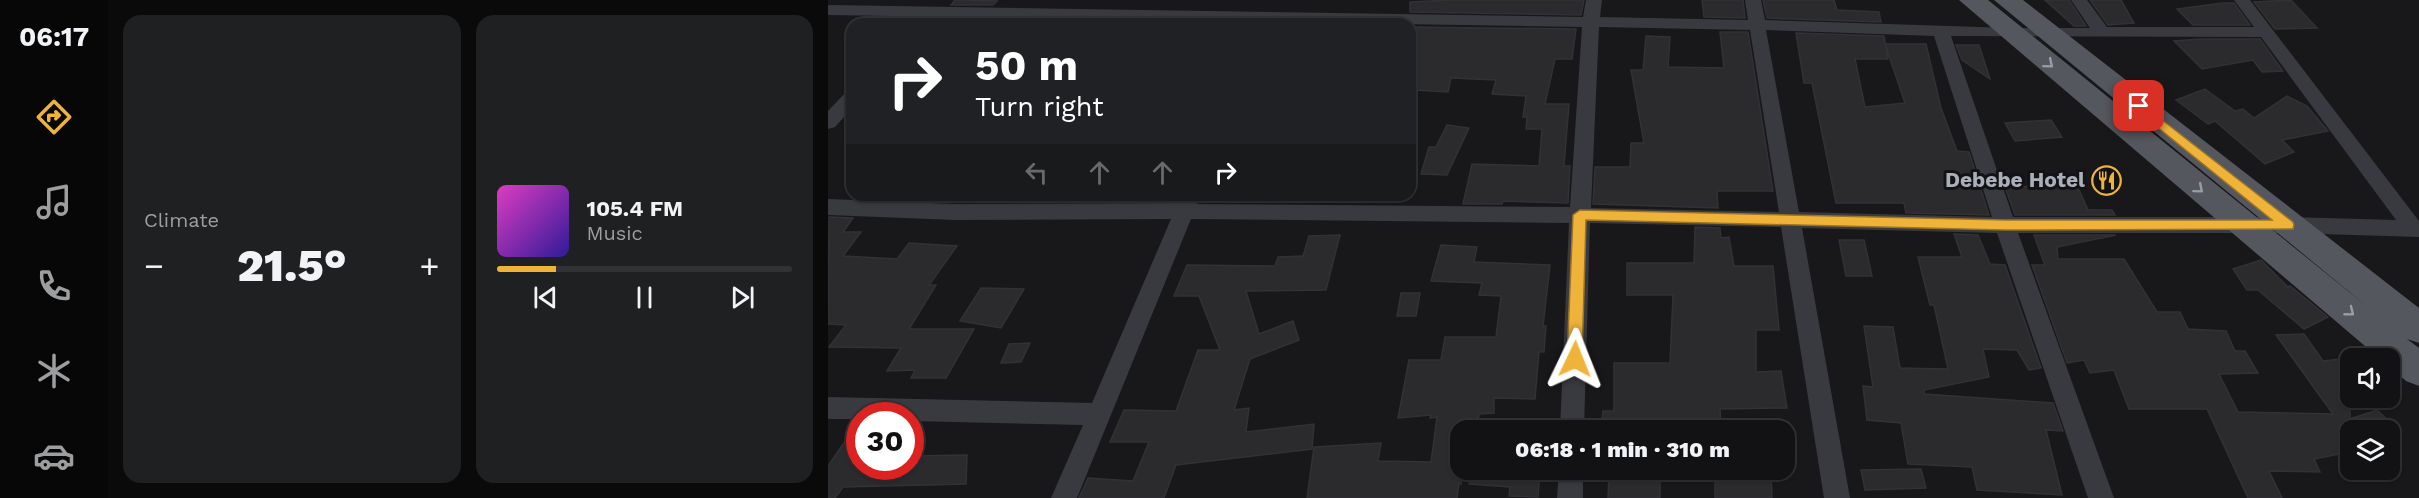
<!DOCTYPE html>
<meta charset="utf-8">
<style>
:root{--surface:#121214;--page:#1f2022;--text:#f1f3f6;--muted:#9c9ea0;--line:#313234;--accent:#efb33a}
body{margin:0;font-family:"Work Sans",sans-serif;background:var(--page);color:var(--text);height:100vh;display:flex;flex-direction:column;font-size:22px;white-space:nowrap}
*{box-sizing:border-box;margin:0}
p{font-size:20px;color:var(--muted)}
.icon{flex:none;width:33px;height:33px;fill:none;stroke:currentColor;stroke-width:2;stroke-linecap:round;stroke-linejoin:round}
.map{position:relative;flex:1;overflow:hidden}
.drawer{display:flex;flex-direction:column;gap:15px;padding:15px;background:#0a0a0b;width:720px}
.drawer>*{flex:none}
.guide{position:absolute;left:18px;top:18px;width:570px;height:183px;border-radius:18px;box-shadow:0 2px 4px #0004,0 0 0 2px var(--line);background:#202124;color:#fff;overflow:hidden}
.tools{position:absolute;left:1512px;top:348px;display:grid;gap:12px}
.tools a{display:grid;place-items:center;width:60px;height:60px;border-radius:12px;background:var(--surface);box-shadow:0 2px 4px #0004,0 0 0 2px var(--line);font-size:30px}
.speed{position:absolute;left:18px;top:402px;display:flex;gap:12px;font-size:30px;font-weight:700;text-align:center}
.speed>*{display:grid;place-content:center;width:78px;height:78px;border-radius:50%;background:var(--surface);box-shadow:0 2px 4px #0004,0 0 0 2px var(--line);line-height:1}
.speed .limit{border:9px solid #d22;background:#fff;color:#111}
.pin{position:absolute;display:grid;place-items:center;width:51px;height:51px;color:#fff;margin:-26px;border-radius:12px;box-shadow:0 3px 9px #0006}
.me{position:absolute;width:66px;margin:-33px;rotate:2deg;stroke-linejoin:round;filter:drop-shadow(0 0 4px #0008)}
.turn{display:flex;align-items:center;gap:21px;height:126px;padding:0 30px;font-size:27px}
.turn .icon{width:78px;height:78px;stroke-width:2.5}
.turn b{display:block;font-size:42px;line-height:51px}
.lanes{display:flex;align-items:center;height:57px;padding:0 30px;background:#0003;justify-content:center;gap:30px;direction:ltr}
.lanes .off{opacity:.35}
.big{font-size:45px;font-weight:800;line-height:1.1}
.drawer .card{flex:1;display:flex;flex-direction:column;justify-content:center;gap:9px;min-width:0;padding:0 21px;border-radius:18px;background:var(--page)}
.song{display:flex;align-items:center;gap:18px}
.cover{width:72px;height:72px;border-radius:9px;background:linear-gradient(135deg,hsl(310 70% 55%),hsl(250 70% 35%))}
.played{height:6px;border-radius:3px;background:linear-gradient(90deg,var(--accent) 20%,var(--line) 20%)}
.keys{display:flex;justify-content:space-around;direction:ltr}
.heat{display:flex;justify-content:space-between;align-items:center;font-size:33px;direction:ltr}
.drawer .tiles{flex:1;display:grid;gap:15px;grid-template-columns:repeat(2,1fr)}
.trip{position:absolute;left:622px;top:420px;width:345px;height:60px;border-radius:18px;background:var(--surface);box-shadow:0 2px 4px #0004,0 0 0 2px var(--line);font-weight:800;line-height:60px;text-align:center}
main{display:flex;flex:1;min-height:0}
.dock{display:flex;flex-direction:column;width:108px;justify-content:space-around;align-items:center;background:#070708;color:var(--muted)}
.dock .icon{width:42px;height:42px}
.dock .on{color:var(--accent)}
.dock b{font-size:27px;color:var(--text)}
.map>svg:first-child{display:block}
</style>
<main>
<nav class="dock">
<b>06:17</b>
<svg class="icon on" aria-label="directions" viewBox="0 0 24 24"><path d="M12 3l9 9-9 9-9-9zM9 14v-3h6M13 9l2 2-2 2"/></svg>
<svg class="icon" aria-label="music" viewBox="0 0 24 24"><path d="M9 18V5l10-2v13"/><circle cx="6" cy="18" r="3"/><circle cx="16" cy="16" r="3"/></svg>
<svg class="icon" aria-label="phone" viewBox="0 0 24 24"><path d="M5 4h4l2 5-3 2q2 4 5 5l2-3 5 2v4C11 20 4 13 5 4z"/></svg>
<svg class="icon" aria-label="climate" viewBox="0 0 24 24"><path d="M12 3v18M4 7l16 10M4 17L20 7"/></svg>
<svg class="icon" aria-label="car" viewBox="0 0 24 24"><path d="M5 17H2v-5l4-1 3-4h7l3 4 3 1v5h-3M9 17h6M6 11h13"/><circle cx="7" cy="17" r="2"/><circle cx="17" cy="17" r="2"/></svg>
</nav>
<section class="drawer">
<div class="tiles">
<div class="card"><p>Climate</p>
<div class="heat"><a>−</a><b class="big">21.5°</b><a>+</a></div>
</div>
<div class="card">
<div class="song"><i class="cover"></i><div><b>105.4 FM</b><p>Music</p></div></div>
<div class="played"></div>
<div class="keys"><svg class="icon" aria-label="previous" viewBox="0 0 24 24"><path d="M18 5L8 12l10 7zM5 5v14"/></svg><svg class="icon" aria-label="pause" viewBox="0 0 24 24"><path d="M8 5v14M16 5v14"/></svg><svg class="icon" aria-label="next" viewBox="0 0 24 24"><path d="M6 5l10 7-10 7zM19 5v14"/></svg></div>
</div>
</div>
</section>
<div class="map">
<svg width="1591" height="498" viewBox="0 0 1591 498">
<rect width="100%" height="100%" fill="#18181a"/>
<!-- building -->
<g fill="#2b2b2e" stroke="#323236" stroke-width="1.5">
<polygon points="127,0 138,0 169,1 165,5 123,5"/>
<polygon points="623,0 756,0 753,15 582,12 582,2"/>
<polygon points="874,0 915,0 917,18 876,17"/>
<polygon points="935,0 1006,0 1009,10 1051,12 1053,22 939,18"/>
<polygon points="1217,0 1241,0 1258,26 1246,26"/>
<polygon points="1262,0 1293,0 1306,23 1280,25"/>
<polygon points="1463,0 1489,28 1447,29 1426,2"/>
<polygon points="1395,3 1406,3 1422,25 1365,25 1349,9"/>
<polygon points="110,19 154,20 151,24 106,24"/>
<polygon points="582,27 748,29 744,59 727,59 717,104 741,104 736,166 742,166 740,203 675,201 674,204 635,204 644,164 711,166 714,129 698,129 699,117 695,117 698,96 664,94 668,80 623,78 620,92 588,90 589,85 582,85"/>
<polygon points="892,32 920,32 945,191 889,191 890,208 765,204 767,167 802,167 803,143 816,143 803,70 815,70 818,36 842,37 840,67 896,68"/>
<polygon points="968,33 1056,36 1060,59 1027,59 1037,107 1077,103 1057,44 1098,44 1113,108 1129,151 1141,152 1161,215 1078,213 1076,203 1008,203 984,83 976,83"/>
<polygon points="1374,39 1432,39 1455,71 1434,72 1425,60 1374,69 1346,41"/>
<polygon points="1128,45 1151,45 1162,79 1134,60"/>
<polygon points="1377,89 1407,111 1415,109 1426,118 1459,96 1479,106 1500,131 1454,140 1466,152 1437,164 1387,121 1380,124 1348,100"/>
<polygon points="1223,120 1234,137 1187,141 1177,123"/>
<polygon points="619,125 641,128 619,175 593,174 601,147 608,147"/>
<polygon points="1249,185 1260,210 1284,210 1287,215 1187,215 1177,187"/>
<polygon points="1,217 25,218 15,232 33,232 15,256 69,259 81,243 129,246 101,285 108,285 81,329 146,329 118,378 83,378 87,370 59,371 73,348 1,347 18,325 0,324"/>
<polygon points="867,227 892,228 893,238 901,237 906,266 945,266 951,330 928,330 928,372 953,371 959,408 892,409 893,430 865,430 865,426 817,425 816,430 773,429 775,411 786,411 786,363 842,363 845,295 799,295 799,263 866,263"/>
<polygon points="1126,234 1150,235 1162,264 1177,265 1213,368 1201,370 1189,350 1155,349 1161,377 1096,390 1096,394 1225,403 1235,431 1218,430 1234,495 1149,490 1144,467 1080,464 1073,423 1039,420 1035,386 1045,387 1036,326 1065,327 1072,368 1120,369 1106,305 1102,305 1090,257 1134,257"/>
<polygon points="512,235 498,290 418,291 431,334 465,321 471,340 422,359 406,410 421,408 418,432 486,424 484,449 348,465 336,498 251,498 260,478 305,481 321,442 282,442 296,410 348,411 370,350 392,350 371,296 346,296 359,265 447,266 450,257 475,256 481,236"/>
<polygon points="1206,235 1288,235 1229,247 1230,259 1296,259 1329,312 1352,312 1360,329 1398,331 1407,351 1417,351 1430,373 1391,374 1410,412 1505,414 1448,335 1476,334 1495,361 1522,358 1522,419 1549,410 1570,430 1522,430 1522,452 1486,459 1492,472 1441,471 1454,498 1420,498 1379,409 1301,409 1286,370 1262,373 1256,360 1239,363 1204,265 1217,265"/>
<polygon points="1011,240 1036,240 1044,276 1018,276"/>
<polygon points="613,245 649,247 646,262 722,265 715,326 718,326 716,352 711,352 707,399 666,398 666,413 651,414 649,430 633,430 633,484 631,483 629,498 479,498 486,447 553,443 550,461 603,462 609,417 602,418 603,415 570,418 581,360 613,360 617,337 668,337 673,296 651,295 654,283 603,281"/>
<polygon points="1433,260 1460,287 1462,286 1500,317 1476,329 1430,290 1419,290 1405,269"/>
<polygon points="153,288 196,289 173,328 132,321"/>
<polygon points="573,293 592,293 588,316 569,316"/>
<polygon points="202,343 193,362 173,363 181,344"/>
<polygon points="31,421 32,466 82,466 82,456 139,455 138,484 15,487 7,498 0,498 0,466"/>
<polygon points="1093,469 1098,488 1037,490 1033,470"/>
<polygon points="642,470 712,470 710,497 681,496 682,487 641,484"/>
<polygon points="887,470 943,470 944,498 887,498"/>
<polygon points="781,474 832,475 832,498 780,498"/>
</g>
<g fill="none" stroke-linecap="round" stroke-linejoin="round">
<!-- minor -->
<g fill="#393a3f" fill-rule="evenodd">
<path d="M758,0h16l-2,17 148,3 -3,-20h16l4,20 246,8h79l-19,-28h16l20,27h147l-20,-27h16l169,221v16l-131,-4h-270l96,265h-26l-91,-265 -195,-5 48,270h-26l-43,-271 -191,-4 -6,207h-24l9,-207 -378,-4 -114,279h-26l32,-73 -173,-4v-5h-50v3h-32v-22l264,6 79,-184 -215,1 -128,-5v-16l128,5 221,-1 4,-8h20l-4,9 373,3 12,-180 -754,-12v-10l755,12zM771,27l151,3 29,182 -188,-4zM938,30l168,6 58,181 -193,-5zM1123,36l310,1 135,183 -108,-3h-275z"/>
<polygon points="24,90 24,108 7,127 0,129 0,111 18,92"/>
<polygon points="731,470 755,470 755,498 729,498"/>
</g>
<!-- primary -->
<polygon fill="#55575e" fill-rule="evenodd" points="1131,0 1160,0 1541,308 1166,0 1195,0 1591,308 1591,343 1579,339 1591,348 1591,386 1578,381 1562,367 1562,358 1551,358"/>
</g>
<!-- one-way arrows -->
<defs><path id="oneway-chevron" d="M-2-3.5L2.5 0L-2 3.5" fill="none" stroke-width="1.6" stroke-linecap="round" stroke-linejoin="round" transform="scale(1.5)"/></defs>
<g stroke="#999da7">
<use href="#oneway-chevron" transform="translate(1221 64) rotate(40)"/>
<use href="#oneway-chevron" transform="translate(1371 189) rotate(40)"/>
<use href="#oneway-chevron" transform="translate(1522 312) rotate(39)"/>
</g>
<!-- route -->
<polygon fill="#efb33a" stroke="#9b7426" stroke-width="1.5" points="1311,102 1465,222 1466,225 1465,229 1177,230 758,220 754,359 752,363 747,365 741,363 739,359 745,215 752,210 1177,220 1444,220 1307,109 1306,106"/>
<!-- icons -->
<defs>
<symbol id="restaurant-ring" viewBox="-11 -11 22 22"><circle r="9.5" fill="#131315" stroke="#efb33a" stroke-width="1.5"/><path d="M-5-6h1v4h1v-4h1v4h1v-4h1v5L-1.5 .5V6h-2V.5L-5-1ZM5-6V6H3V1.5H1.5Q1.5-4 5-6Z" fill="#efb33a"/></symbol>
</defs>
<g fill-rule="evenodd">
<use href="#restaurant-ring" x="1262" y="164" width="33" height="33"/>
</g>
<g text-anchor="middle" stroke-width="6" stroke-linejoin="round" paint-order="stroke">
<!-- poi labels -->
<g font-size="21" font-weight="bold" fill="#aaafb9" stroke="#131315" text-anchor="end">
<text x="1257" y="187">Debebe Hotel</text>
</g>
</g>
</svg>
<div class="tools">
<a><svg class="icon" aria-label="sound" viewBox="0 0 24 24"><path d="M4 9h4l5-4v14l-5-4H4zM17 9q2 3 0 6"/></svg></a>
<a><svg class="icon" aria-label="layers" viewBox="0 0 24 24"><path d="M12 4l9 5-9 5-9-5zM3 14l9 5 9-5"/></svg></a>
</div>
<div class="speed"><div class="limit">30</div></div>
<div class="pin" style="left:1311px;top:106px;background:#d93025"><svg class="icon" aria-label="arrive" viewBox="0 0 24 24"><path d="M6 21V4h12l-3 4 3 4H6"/></svg></div>
<svg class="me" style="left:747px;top:359px" viewBox="-20 -20 40 40"><path d="M0-17L14 15 0 8-14 15z" fill="#efb33a" stroke="#fff" stroke-width="4"/></svg>
<div class="trip">06:18 · 1 min · 310 m</div>
<div class="guide">
<div class="turn"><svg class="icon" aria-label="right" viewBox="0 0 24 24"><path d="M7 20v-9h11M14 6l5 5-5 5"/></svg><div><b>50 m</b>Turn right</div></div>
<div class="lanes"><svg class="icon off" aria-label="left" viewBox="0 0 24 24"><path d="M17 20v-9H6M10 6l-5 5 5 5"/></svg><svg class="icon off" aria-label="ahead" viewBox="0 0 24 24"><path d="M12 20V5M6 11l6-6 6 6"/></svg><svg class="icon off" aria-label="ahead" viewBox="0 0 24 24"><path d="M12 20V5M6 11l6-6 6 6"/></svg><svg class="icon" aria-label="right" viewBox="0 0 24 24"><path d="M7 20v-9h11M14 6l5 5-5 5"/></svg></div>
</div>
</div>
</main>
